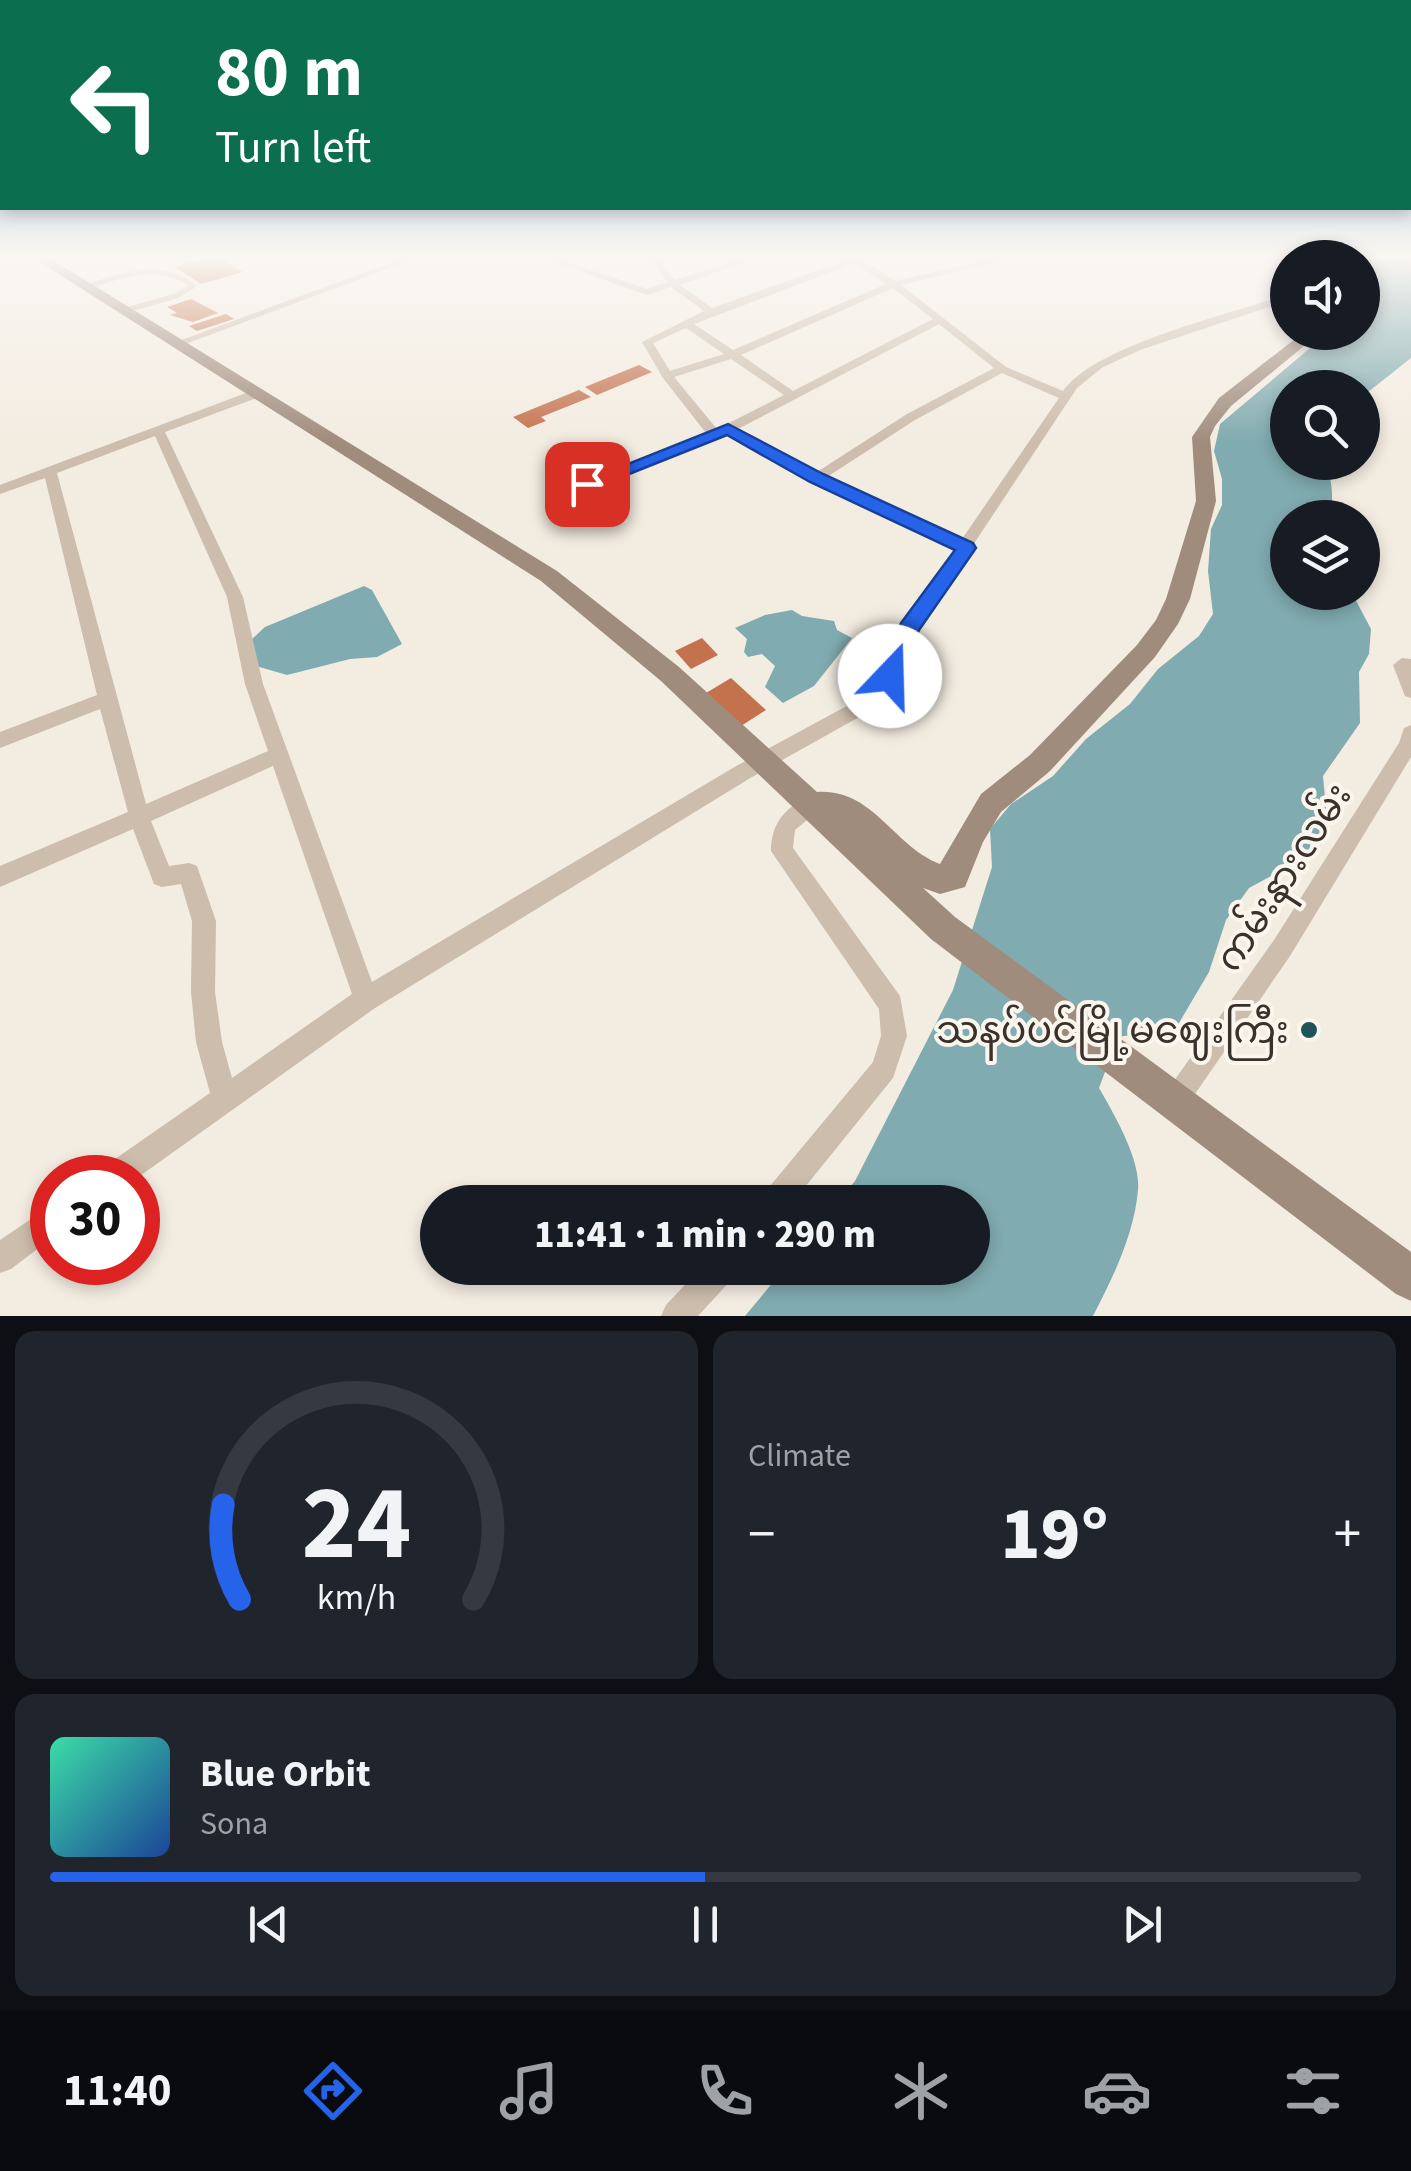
<!DOCTYPE html>
<meta charset="utf-8">
<style>
:root{--surface:#171b24;--page:#20242c;--text:#f1f3f6;--muted:#9ea1a6;--line:#363941;--accent:#2563eb}
body{margin:0;font-family:"Source Sans 3","Noto Sans Myanmar",sans-serif;background:var(--page);color:var(--text);height:100vh;display:flex;flex-direction:column;font-size:38px;white-space:nowrap}
*{box-sizing:border-box;margin:0}
p{font-size:32px;color:var(--muted)}
.icon{flex:none;width:55px;height:55px;fill:none;stroke:currentColor;stroke-width:2;stroke-linecap:round;stroke-linejoin:round}
.map{position:relative;height:1316px;overflow:hidden}
.details{display:flex;flex-direction:column;gap:15px;padding:15px;background:#0d0f14;flex:1}
.details>*{flex:none}
.top-card{position:absolute;left:0px;top:0px;width:1412px;height:210px;box-shadow:0 5px 15px #0003;background:#0b6e4f;color:#fff;overflow:hidden}
.buttons{position:absolute;left:1270px;top:240px;display:grid;gap:20px}
.buttons a{display:grid;place-items:center;width:110px;height:110px;border-radius:50%;background:var(--surface);box-shadow:0 5px 15px #0003;font-size:50px}
.speed{position:absolute;left:30px;top:1155px;display:flex;gap:20px;font-size:50px;font-weight:700;text-align:center}
.speed>*{display:grid;place-content:center;width:130px;height:130px;border-radius:50%;background:var(--surface);box-shadow:0 5px 15px #0003;line-height:1}
.speed .limit{border:15px solid #d22;background:#fff;color:#111}
.pin{position:absolute;display:grid;place-items:center;width:85px;height:85px;color:#fff;margin:-42px;border-radius:20px;box-shadow:0 5px 15px #0006}
.me{position:absolute;width:110px;margin:-55px;rotate:21deg;stroke-linejoin:round;filter:drop-shadow(0 0 8px #0008)}
.turn{display:flex;align-items:center;gap:35px;height:210px;padding:0 50px;font-size:45px}
.turn .icon{width:130px;height:130px;stroke-width:2.5}
.turn b{display:block;font-size:70px;line-height:85px}
.big{font-size:75px;font-weight:800;line-height:1.1}
.details .card{flex:1;display:flex;flex-direction:column;justify-content:center;gap:15px;min-width:0;padding:0 35px;border-radius:20px;background:var(--page)}
.details .dial{align-items:center;gap:0}
.dial svg{height:260px;overflow:visible;fill:none;stroke:var(--line);stroke-width:7;stroke-linecap:round;text-anchor:middle}
.dial text{fill:var(--text);stroke:none}
.song{display:flex;align-items:center;gap:30px}
.cover{width:120px;height:120px;border-radius:15px;background:linear-gradient(135deg,hsl(160 70% 55%),hsl(220 70% 35%))}
.played{height:10px;border-radius:5px;background:linear-gradient(90deg,var(--accent) 50%,var(--line) 50%)}
.keys{display:flex;justify-content:space-around;direction:ltr}
.heat{display:flex;justify-content:space-between;align-items:center;font-size:55px;direction:ltr}
.details .tiles{flex:1;display:grid;gap:15px;grid-template-columns:1fr 1fr}
.card:last-child{grid-column:span 2}
.trip{position:absolute;left:420px;top:1185px;width:570px;height:100px;border-radius:50px;background:var(--surface);box-shadow:0 5px 15px #0003;font-weight:800;line-height:100px;text-align:center}
.tabs{display:flex;height:160px;justify-content:space-around;align-items:center;background:#090b0e;color:var(--muted)}
.tabs .icon{width:70px;height:70px}
.tabs .active{color:var(--accent)}
.tabs b{font-size:45px;color:var(--text)}
.map>svg:first-child{display:block}
</style>
<div class="map">
<svg width="1411" height="1316" viewBox="0 0 1411 1316">
<rect width="100%" height="100%" fill="#f3ece1"/>
<!-- water -->
<g fill="#80abb0">
<path d="M1363,259h48v99l-48,38 -1,-8h-74v74l37,1c8,18 8,34 6,54l-43,1v74l64,1 19,36 -2,25 -10,18 1,51 -37,53 4,45 -8,29 -70,38 -23,32 -17,52 -33,56 -58,9 -19,51c15,26 42,72 39,102 -4,45 -25,87 -45,126h-348l40,-48h187v-66h-134l17,-21 98,-191 39,-123 -2,-38 21,-25 42,-28 33,-37 44,-35 28,-35 41,-33 14,-22 -5,-43 3,-42 11,-24v-26l-8,-28 6,-27 108,-91 34,-1z"/>
<polygon points="364,586 372,590 402,644 377,657 350,659 287,675 256,666 252,639 265,627"/>
<polygon points="792,610 802,616 834,621 837,630 852,638 814,686 783,703 765,687 775,666 762,654 748,657 744,652 747,639 735,628 765,615"/>
</g>
<!-- building -->
<g fill="#c4724e">
<polygon points="204,259 219,259 243,272 201,284 175,267"/>
<polygon points="191,299 218,313 193,322 170,315 177,313 167,307"/>
<polygon points="226,314 234,319 197,331 189,326"/>
<polygon points="639,365 652,372 597,395 585,387"/>
<polygon points="579,390 591,397 541,417 546,421 528,428 513,417"/>
<polygon points="702,638 718,655 691,669 675,651"/>
<polygon points="731,678 766,710 741,726 706,693"/>
</g>
<g fill="none" stroke-linecap="round" stroke-linejoin="round">
<!-- lane -->
<path stroke="#ccbdac" stroke-width="5" d="M85,287c37,-11 74,-27 108,-1l-17,10 -53,15"/>
<!-- street -->
<g fill="#ccbdac" fill-rule="evenodd">
<polygon points="401,259 414,259 180,346 171,344"/>
<path d="M545,259h14l88,30 20,-7 -17,-23h9l16,21 65,-21h14l-74,26 32,23 137,-49h13l33,22 96,-22h17l-107,26 105,82 57,24c31,-44 159,-75 213,-93l3,-7 -5,-32h10l4,35 -4,8 -144,48 -37,17 -26,21 -104,157 -1,5 -3,1 -52,78 -21,52 -28,31 -116,65 -377,231 -238,170h-39l4,-10 108,-75 -14,-51 -5,-50 1,-71 -11,-37 -19,3 -8,-3 -21,-55 -133,58v-21l128,-54 -28,-103 -100,39v-16l97,-37 -52,-217 -45,16v-9l254,-95h8v6l-97,36 78,165 20,87 109,298 366,-217 116,-63 28,-29 19,-45 55,-80 -144,-67 -85,-47 -135,53h-10v-6l124,-48 -43,-55 -21,-36 62,-31 -33,-24 -24,8zM855,263l31,21 -153,66 -39,-26zM893,288l40,31 -140,72 -52,-36zM939,324l55,44 -87,46 -90,58 -79,-43zM686,328l38,26 -54,17 -17,-28zM731,359l53,36 -67,34 -43,-52zM1002,373l57,25 -97,141 -135,-62 88,-57zM155,436l72,161 18,87 23,67 -122,53 -89,-331zM273,766l79,228 -120,84 -10,-36 -7,-50 1,-71 -19,-55 -8,-3 -20,3 -18,-45z"/>
<polygon points="1402,658 1411,659 1411,698 1405,696 1393,665"/>
<polygon points="1411,725 1411,757 1290,956 1182,1113 1173,1117 1164,1113 1160,1104 1164,1095 1274,940 1399,743 1404,728"/>
<path d="M811,796l7,3 3,6 -3,6 -23,19 -2,18 107,148 7,40 -14,42 -100,124h-32l4,-10 108,-130 8,-26 -2,-27 -108,-158c0,-28 15,-45 40,-55z"/>
<polygon points="52,1205 52,1238 11,1269 0,1273 0,1240"/>
<polygon points="701,1268 736,1268 732,1279 698,1316 661,1316 666,1305"/>
</g>
<!-- secondary -->
<path fill="#a08c7d" fill-rule="evenodd" d="M35,259h16l506,312 122,96 138,125c56,-4 77,55 123,72l41,-70 49,-39 107,-110 19,-25 10,-21 30,-98 -4,-64 27,-39 85,-66h17l-90,74 -16,20 -5,11 6,64 -26,98 -12,25 -23,33 -105,114 -49,41 -18,30 -18,45 -25,7 -17,-6 32,29 456,335v49l-15,-7 -465,-355 -270,-258 -120,-100z"/>
</g>
<!-- sky -->
<linearGradient id="sky" x2="0" y2="1"><stop stop-color="#7eb0d2"/><stop offset="0.58" stop-color="#faf6f2"/><stop offset="1" stop-color="#faf6f2" stop-opacity="0"/></linearGradient>
<rect width="1411" height="443" fill="url(#sky)"/>
<!-- route -->
<polygon fill="#2563eb" stroke="#184099" stroke-width="2.5" points="728,424 823,474 973,543 976,548 919,630 898,683 890,685 879,676 901,623 955,550 810,482 727,435 594,488 587,489 578,484"/>
<!-- markers -->
<circle fill="#20545b" stroke="#faf5ed" stroke-width="4" cx="1309" cy="1030" r="10"/>
<g text-anchor="middle" stroke-width="8" stroke-linejoin="round" paint-order="stroke">
<!-- near-street labels -->
<g font-size="38" fill="#3a312b" stroke="#faf5ed">
<text transform="translate(1283 877) rotate(-57)" y="13">ကမ်းနားလမ်း</text>
</g>
<!-- near-poi labels -->
<g font-size="38" fill="#3a312b" stroke="#faf5ed" text-anchor="end">
<text x="1289" y="1043">သနပ်ပင်မြို့မဈေးကြီး</text>
</g>
</g>
</svg>
<div class="buttons">
<a><svg class="icon" aria-label="sound" viewBox="0 0 24 24"><path d="M4 9h4l5-4v14l-5-4H4zM17 9q2 3 0 6"/></svg></a>
<a><svg class="icon" aria-label="search" viewBox="0 0 24 24"><circle cx="10" cy="10" r="6"/><path d="M15 15l6 6"/></svg></a>
<a><svg class="icon" aria-label="layers" viewBox="0 0 24 24"><path d="M12 4l9 5-9 5-9-5zM3 14l9 5 9-5"/></svg></a>
</div>
<div class="speed"><div class="limit">30</div></div>
<div class="pin" style="left:587px;top:484px;background:#d93025"><svg class="icon" aria-label="arrive" viewBox="0 0 24 24"><path d="M6 21V4h12l-3 4 3 4H6"/></svg></div>
<svg class="me" style="left:890px;top:676px" viewBox="-20 -20 40 40"><circle r="19" fill="#fff"/><path d="M0-13L10 11 0 6-10 11z" fill="#2563eb"/></svg>
<div class="trip">11:41 · 1 min · 290 m</div>
<div class="top-card">
<div class="turn"><svg class="icon" aria-label="left" viewBox="0 0 24 24"><path d="M17 20v-9H6M10 6l-5 5 5 5"/></svg><div><b>80 m</b>Turn left</div></div>
</div>
</div>
<section class="details">
<div class="tiles">
<div class="card dial"><svg viewBox="0 0 100 80">
<path d="M14 69A42 42 0 1 1 86 69"/>
<path d="M14 69A42 42 0 0 1 9 40" stroke="#2563eb"/>
<text x="50" y="56" font-size="32" font-weight="700">24</text>
<text x="50" y="72" font-size="11">km/h</text>
</svg></div>
<div class="card"><p>Climate</p>
<div class="heat"><a>−</a><b class="big">19°</b><a>+</a></div>
</div>
<div class="card">
<div class="song"><i class="cover"></i><div><b>Blue Orbit</b><p>Sona</p></div></div>
<div class="played"></div>
<div class="keys"><svg class="icon" aria-label="previous" viewBox="0 0 24 24"><path d="M18 5L8 12l10 7zM5 5v14"/></svg><svg class="icon" aria-label="pause" viewBox="0 0 24 24"><path d="M8 5v14M16 5v14"/></svg><svg class="icon" aria-label="next" viewBox="0 0 24 24"><path d="M6 5l10 7-10 7zM19 5v14"/></svg></div>
</div>
</div>
</section>
<nav class="tabs">
<b>11:40</b>
<svg class="icon active" aria-label="directions" viewBox="0 0 24 24"><path d="M12 3l9 9-9 9-9-9zM9 14v-3h6M13 9l2 2-2 2"/></svg>
<svg class="icon" aria-label="music" viewBox="0 0 24 24"><path d="M9 18V5l10-2v13"/><circle cx="6" cy="18" r="3"/><circle cx="16" cy="16" r="3"/></svg>
<svg class="icon" aria-label="phone" viewBox="0 0 24 24"><path d="M5 4h4l2 5-3 2q2 4 5 5l2-3 5 2v4C11 20 4 13 5 4z"/></svg>
<svg class="icon" aria-label="climate" viewBox="0 0 24 24"><path d="M12 3v18M4 7l16 10M4 17L20 7"/></svg>
<svg class="icon" aria-label="car" viewBox="0 0 24 24"><path d="M5 17H2v-5l4-1 3-4h7l3 4 3 1v5h-3M9 17h6M6 11h13"/><circle cx="7" cy="17" r="2"/><circle cx="17" cy="17" r="2"/></svg>
<svg class="icon" aria-label="filters" viewBox="0 0 24 24"><path d="M4 7h16M4 17h16"/><circle cx="9" cy="7" r="2"/><circle cx="15" cy="17" r="2"/></svg>
</nav>
